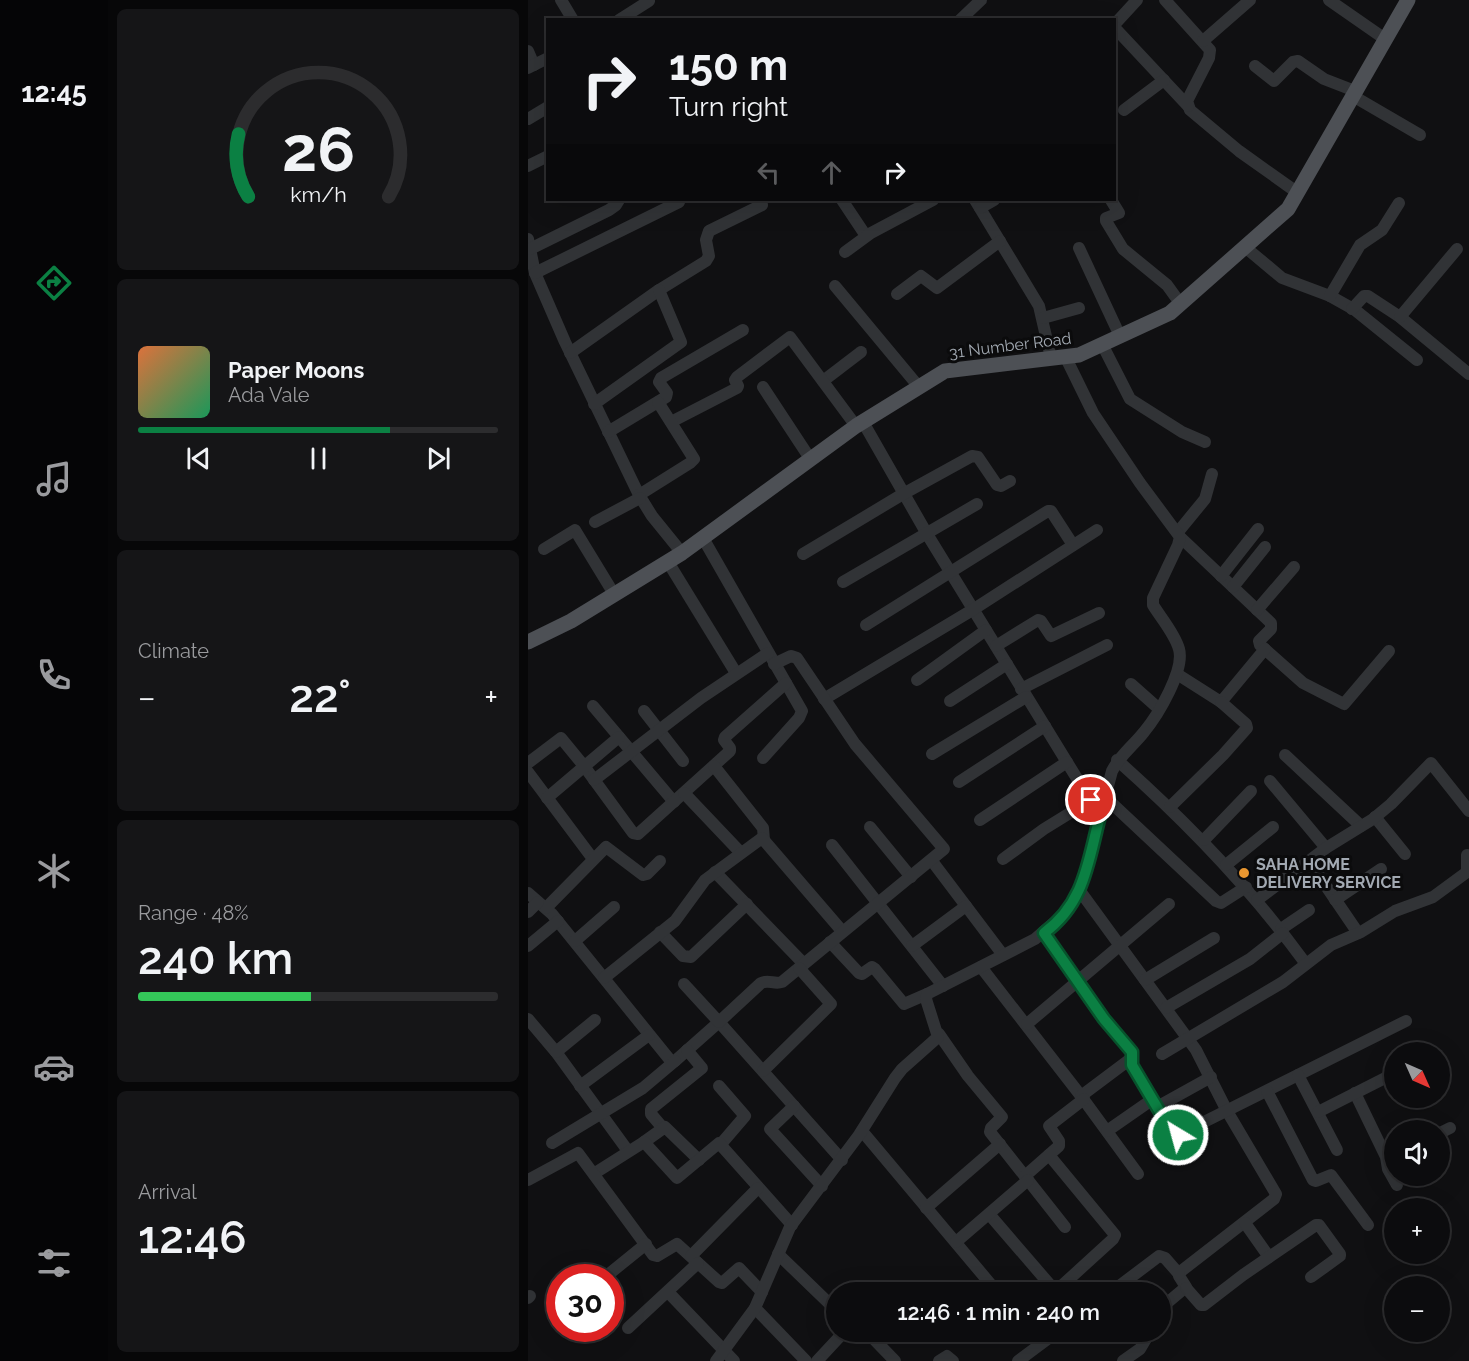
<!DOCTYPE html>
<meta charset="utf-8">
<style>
:root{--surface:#0c0c0e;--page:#151517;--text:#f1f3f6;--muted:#9a9b9e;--line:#2c2c2e;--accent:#0b8043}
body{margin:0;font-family:Raleway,sans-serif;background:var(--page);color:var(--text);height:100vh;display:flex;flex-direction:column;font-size:22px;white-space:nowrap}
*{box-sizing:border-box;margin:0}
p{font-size:20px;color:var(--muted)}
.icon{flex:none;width:33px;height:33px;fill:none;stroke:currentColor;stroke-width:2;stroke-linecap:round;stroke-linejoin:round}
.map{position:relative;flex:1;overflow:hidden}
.drawer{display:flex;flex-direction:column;gap:9px;padding:9px;background:#070708;width:420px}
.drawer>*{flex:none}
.top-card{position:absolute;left:18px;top:18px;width:570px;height:183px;border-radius:0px;box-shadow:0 6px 24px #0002,0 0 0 2px var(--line);background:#0c0c0e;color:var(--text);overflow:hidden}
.needle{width:39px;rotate:135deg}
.buttons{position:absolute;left:856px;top:1042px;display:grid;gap:12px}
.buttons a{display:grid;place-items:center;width:66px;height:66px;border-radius:50%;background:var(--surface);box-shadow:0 6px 24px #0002,0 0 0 2px var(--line);font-size:30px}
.speed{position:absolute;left:18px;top:1264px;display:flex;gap:12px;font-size:30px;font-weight:700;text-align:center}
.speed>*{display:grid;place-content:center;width:78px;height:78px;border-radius:50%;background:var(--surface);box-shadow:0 6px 24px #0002,0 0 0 2px var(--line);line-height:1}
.speed .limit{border:9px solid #d22;background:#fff;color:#111}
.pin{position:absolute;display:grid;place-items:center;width:51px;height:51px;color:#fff;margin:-26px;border:3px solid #fff;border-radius:50%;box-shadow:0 2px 6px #0007}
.me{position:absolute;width:66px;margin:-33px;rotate:323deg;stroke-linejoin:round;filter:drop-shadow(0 0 4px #0008)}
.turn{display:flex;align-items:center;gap:21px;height:126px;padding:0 24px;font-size:27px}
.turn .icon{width:78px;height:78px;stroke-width:2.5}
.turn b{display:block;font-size:42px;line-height:51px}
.lanes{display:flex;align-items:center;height:57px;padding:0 24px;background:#0003;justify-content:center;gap:30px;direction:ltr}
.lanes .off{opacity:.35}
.big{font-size:45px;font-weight:600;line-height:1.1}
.drawer .widget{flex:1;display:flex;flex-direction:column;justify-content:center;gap:9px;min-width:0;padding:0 21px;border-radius:9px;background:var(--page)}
.drawer .dial{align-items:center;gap:0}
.dial svg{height:156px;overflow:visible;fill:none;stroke:var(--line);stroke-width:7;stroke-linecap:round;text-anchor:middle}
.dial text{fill:var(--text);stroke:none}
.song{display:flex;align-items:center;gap:18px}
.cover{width:72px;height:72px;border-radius:9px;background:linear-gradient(135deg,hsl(20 70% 55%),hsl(150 70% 35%))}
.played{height:6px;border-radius:3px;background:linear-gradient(90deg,var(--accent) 70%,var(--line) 70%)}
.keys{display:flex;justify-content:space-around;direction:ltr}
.heat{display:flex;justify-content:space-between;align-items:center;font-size:33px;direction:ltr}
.charge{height:9px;border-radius:4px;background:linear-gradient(90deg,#34c759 48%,var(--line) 0)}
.trip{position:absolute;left:298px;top:1282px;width:345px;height:60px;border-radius:30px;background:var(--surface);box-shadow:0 6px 24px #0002,0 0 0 2px var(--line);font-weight:600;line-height:60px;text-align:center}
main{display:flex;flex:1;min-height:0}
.menu{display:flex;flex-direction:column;width:108px;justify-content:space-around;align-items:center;background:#050506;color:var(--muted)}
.menu .icon{width:42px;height:42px}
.menu .active{color:var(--accent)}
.menu b{font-size:27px;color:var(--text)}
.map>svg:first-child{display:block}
</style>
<main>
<nav class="menu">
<b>12:45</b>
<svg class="icon active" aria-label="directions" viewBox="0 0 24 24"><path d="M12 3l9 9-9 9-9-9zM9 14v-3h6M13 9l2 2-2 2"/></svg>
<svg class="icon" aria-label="music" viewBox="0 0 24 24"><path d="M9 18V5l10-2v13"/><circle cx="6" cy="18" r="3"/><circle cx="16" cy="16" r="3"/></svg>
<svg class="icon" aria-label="phone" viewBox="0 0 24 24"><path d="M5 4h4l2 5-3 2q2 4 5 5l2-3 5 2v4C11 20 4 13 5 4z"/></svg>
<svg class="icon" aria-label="climate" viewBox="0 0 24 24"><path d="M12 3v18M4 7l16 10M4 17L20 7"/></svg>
<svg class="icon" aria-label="car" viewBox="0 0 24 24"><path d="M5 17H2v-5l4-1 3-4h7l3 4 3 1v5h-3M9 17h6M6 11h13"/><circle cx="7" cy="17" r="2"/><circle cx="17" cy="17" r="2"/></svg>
<svg class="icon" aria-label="filters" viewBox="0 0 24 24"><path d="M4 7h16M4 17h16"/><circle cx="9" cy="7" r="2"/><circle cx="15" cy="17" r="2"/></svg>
</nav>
<section class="drawer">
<div class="widget dial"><svg viewBox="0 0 100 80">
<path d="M14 69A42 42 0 1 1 86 69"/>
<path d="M14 69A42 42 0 0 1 9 37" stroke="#0b8043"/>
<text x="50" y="56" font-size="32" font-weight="700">26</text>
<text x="50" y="72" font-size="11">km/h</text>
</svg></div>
<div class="widget">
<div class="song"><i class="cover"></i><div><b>Paper Moons</b><p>Ada Vale</p></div></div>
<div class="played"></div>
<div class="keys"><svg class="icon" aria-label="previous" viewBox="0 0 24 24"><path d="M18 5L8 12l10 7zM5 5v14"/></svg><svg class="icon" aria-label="pause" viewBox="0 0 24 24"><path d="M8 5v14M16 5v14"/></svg><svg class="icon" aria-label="next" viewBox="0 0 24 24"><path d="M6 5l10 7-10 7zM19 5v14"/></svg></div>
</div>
<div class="widget"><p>Climate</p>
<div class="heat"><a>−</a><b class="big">22°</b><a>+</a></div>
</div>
<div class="widget"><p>Range · 48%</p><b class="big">240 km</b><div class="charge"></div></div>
<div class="widget"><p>Arrival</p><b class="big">12:46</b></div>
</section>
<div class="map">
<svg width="941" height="1361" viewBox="0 0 941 1361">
<rect width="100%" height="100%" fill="#101012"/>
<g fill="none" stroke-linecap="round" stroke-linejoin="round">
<!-- minor -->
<g stroke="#313336" stroke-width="12">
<polyline points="33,0 45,20"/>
<polyline points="637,0 682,50 681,58 659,101 662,110 711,151 770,193"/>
<polyline points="801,0 857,39"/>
<polyline points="91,20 121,1"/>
<polyline points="432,20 453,0"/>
<polyline points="586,25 609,0"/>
<polyline points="586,27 660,106"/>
<polyline points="675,41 722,0"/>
<polyline points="0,51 6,65"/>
<polyline points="727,66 746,81 765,62 770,61 796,79 827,91"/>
<polyline points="0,68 20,58"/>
<polyline points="825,96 892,135"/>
<polyline points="596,110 636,80"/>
<polyline points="0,119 20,107"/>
<polyline points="0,166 20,156"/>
<polyline points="314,200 338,236"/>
<polyline points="447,200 511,306 523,358"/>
<polyline points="583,200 591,213 578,218 578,221 595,249 639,285 652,303"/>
<polyline points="452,208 466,200"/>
<polyline points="0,239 7,273 37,342 111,495 124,516 154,553"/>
<polyline points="717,247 754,278 802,296 827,310 889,360"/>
<polyline points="551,248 592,336"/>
<polyline points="2,249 81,210 88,205 91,200"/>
<polyline points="317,252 343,233 405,200"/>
<polyline points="7,273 151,202"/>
<polyline points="307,286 391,387"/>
<polyline points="369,294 393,276 409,288 472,241"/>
<polyline points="802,296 832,245 854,230 871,203"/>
<polyline points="824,309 836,296 840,296 872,317 941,374"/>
<polyline points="872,317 929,249"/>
<polyline points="515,318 551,308"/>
<polyline points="574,344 602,399 654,432 677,442"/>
<polyline points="42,353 131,290 178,261 181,256 178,240 181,231 234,205"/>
<polyline points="295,381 333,352"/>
<polyline points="235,387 283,460"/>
<polyline points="66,404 153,342 131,290"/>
<polyline points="143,422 209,388 210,386 207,380 209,377 262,337 328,426"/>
<polyline points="335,422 399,534 572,816"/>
<polyline points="80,432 138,397 139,393 131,382 133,378 215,330"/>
<polyline points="111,495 162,463 166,459 130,402"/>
<polyline points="67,522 112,498"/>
<polyline points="650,532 677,499 684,474"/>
<polyline points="652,537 743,623 743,629 731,641 732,645 775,683 816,704 861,651"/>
<polyline points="175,538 274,711 271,718 235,758"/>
<polyline points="16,549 47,530 86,594"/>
<polyline points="275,554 375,494 444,456 450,457 469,485 473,486 482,481"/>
<polyline points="140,562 208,673"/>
<polyline points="693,576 730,529"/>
<polyline points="315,582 449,504"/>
<polyline points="705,587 737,547"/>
<polyline points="729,610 766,567"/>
<polyline points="338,625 520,511 523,511 545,545"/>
<polyline points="468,646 510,620 513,621 523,636 571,613"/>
<polyline points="649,674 693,702 737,649"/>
<polyline points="389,680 458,630"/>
<polyline points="603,684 630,708"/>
<polyline points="493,689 579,645"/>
<polyline points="296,699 446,609 569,530"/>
<polyline points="422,701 479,664"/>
<polyline points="65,706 146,802"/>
<polyline points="116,711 155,761"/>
<polyline points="404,754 498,697"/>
<polyline points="757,755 833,826"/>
<path d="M589,760c71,63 133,127 189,204"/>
<polyline points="0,763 33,738 56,766 105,833 110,834 202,751 202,748 196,740 197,737 258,683"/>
<polyline points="186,766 235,828 236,840"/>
<polyline points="0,772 65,859"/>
<polyline points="66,780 173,698 240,653"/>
<polyline points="742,781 798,848"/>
<polyline points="431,782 517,726"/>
<polyline points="156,793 213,853"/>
<polyline points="577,797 688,901 693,903 718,887"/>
<polyline points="19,798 91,737"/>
<polyline points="642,807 695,755 719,728 718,724 693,702"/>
<polyline points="847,817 877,854"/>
<polyline points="452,820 539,762"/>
<polyline points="342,827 383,877"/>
<polyline points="676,840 723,791"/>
<polyline points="304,845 415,986"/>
<polyline points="475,859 516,829 563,800"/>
<polyline points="404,861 475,955"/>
<polyline points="781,861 830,933"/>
<polyline points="698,865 745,827"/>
<polyline points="187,872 276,964"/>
<polyline points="552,891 668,1050 699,1111 748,1194 746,1199 652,1272 651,1276 658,1287 633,1308"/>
<polyline points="0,893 24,914 142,1060 147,1061 191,1022 314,1160"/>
<polyline points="729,900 798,848 845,819 863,804 903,763 941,811"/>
<polyline points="807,900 853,869"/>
<polyline points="18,908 78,847 115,875 119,874 132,861"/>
<polyline points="0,912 10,902"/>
<polyline points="753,929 781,910"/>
<polyline points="132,932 155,956 163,957 219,904"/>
<polyline points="516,933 577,1019 604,1052 604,1065 647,1135 650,1135 878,1021"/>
<polyline points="47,941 86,907"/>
<polyline points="302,942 331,973 334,974 344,967 347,969 376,1004 399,994"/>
<polyline points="0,946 30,921"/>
<polyline points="384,946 438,906"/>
<polyline points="453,967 553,1096 610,1174"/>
<polyline points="76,978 147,921 177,880 234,838 314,931"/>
<polyline points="617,980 686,938"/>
<path d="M156,984l35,38 42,-39c8,-4 13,2 21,-1l162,-133 -89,-105 -58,-86 -6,-2 -17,8"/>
<polyline points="638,1008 722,959 755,933"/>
<polyline points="0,1019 28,1052 100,1151"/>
<polyline points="499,1024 641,904"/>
<polyline points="411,1034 440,1076 474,1117 463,1128 462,1132 537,1227"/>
<polyline points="28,1052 67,1020"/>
<polyline points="634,1054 755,982 803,945 833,932 867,911 905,897 939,872 939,855"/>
<polyline points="235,1071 303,1004 271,968"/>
<polyline points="770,1075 809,1150"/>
<polyline points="52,1086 121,1035"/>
<polyline points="191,1086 217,1116 193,1144"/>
<polyline points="739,1091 785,1180 788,1181 803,1175 840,1225"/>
<polyline points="827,1093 858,1157 860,1169 869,1185"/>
<polyline points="553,1096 605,1057"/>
<polyline points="266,1106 242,1129 294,1186"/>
<polyline points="629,1107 683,1077"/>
<polyline points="790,1112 867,1073"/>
<polyline points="134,1127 123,1114 123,1109 174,1068 159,1050"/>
<polyline points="334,1131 470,1293"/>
<polyline points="579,1131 625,1099"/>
<polyline points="912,1133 922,1128"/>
<polyline points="116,1142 137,1127 171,1160"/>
<polyline points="24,1143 115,1088 147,1061"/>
<polyline points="521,1155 587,1235 585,1239 528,1291"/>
<polyline points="67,1173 116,1142 149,1178 191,1143 264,1225"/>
<polyline points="497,1176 531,1146 531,1141 521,1126 556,1099"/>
<polyline points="0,1180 50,1153 125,1255 129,1256 149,1244 191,1282 194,1283 211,1268 234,1292"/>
<polyline points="398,1208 472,1144"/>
<polyline points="461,1214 529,1293"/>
<polyline points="717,1223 741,1257"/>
<polyline points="428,1242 500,1180"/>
<polyline points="250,1254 309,1311"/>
<polyline points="163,1256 230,1188"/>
<polyline points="76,1278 118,1244"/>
<polyline points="658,1288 673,1305 676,1305 715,1275 788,1225 791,1225 812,1254 812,1256 783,1277"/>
<polyline points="140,1292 206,1361"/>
<polyline points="582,1293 631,1256 637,1258 651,1274"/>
<polyline points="0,1298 2,1296"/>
<polyline points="227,1308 278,1361"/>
<polyline points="100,1328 170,1263"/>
<polyline points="339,1332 367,1361"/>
<path d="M188,1361l39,-53 35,-81 69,-92 36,-57 7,-9 36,-32 -12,-38 1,-5 108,-55 31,-27 14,-21 32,-120c8,-16 21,-25 32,-39 14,-17 41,-62 35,-83 -4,-15 -18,-31 -26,-44v-7l25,-53 2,-8 -40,-54 -47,-70 -28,-57"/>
<polyline points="289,1361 316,1332"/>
<polyline points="411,1361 419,1356 425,1361"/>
<polyline points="490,1361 529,1332"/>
<polyline points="595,1361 612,1349 622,1332"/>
</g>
<!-- major -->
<polyline stroke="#4d5055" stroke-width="15" points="0,642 43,621 154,553 328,426 417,371 551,355 642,313 760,209 880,0"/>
</g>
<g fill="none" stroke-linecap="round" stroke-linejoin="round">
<defs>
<path id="route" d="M563,800l9,16c-12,45 -15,87 -56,117l60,86 28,33v13l41,69 5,1"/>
</defs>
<!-- route casing -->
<use href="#route" stroke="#07532c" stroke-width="15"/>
<!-- route -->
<use href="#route" stroke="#0b8043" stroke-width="10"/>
</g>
<!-- markers -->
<circle fill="#e99630" stroke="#0b0b0c" stroke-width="2" cx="716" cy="873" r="6"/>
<g text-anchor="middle" stroke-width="6" stroke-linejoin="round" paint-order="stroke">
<!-- street labels -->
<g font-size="16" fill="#a2a9b2" stroke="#0b0b0c">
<text transform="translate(482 345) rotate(-7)" y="6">31 Number Road</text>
</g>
<!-- poi labels -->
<g font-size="16" font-weight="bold" fill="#a2a9b2" stroke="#0b0b0c" text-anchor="start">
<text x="728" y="870">SAHA HOME<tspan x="728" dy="18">DELIVERY SERVICE</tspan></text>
</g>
</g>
</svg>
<div class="buttons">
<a><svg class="needle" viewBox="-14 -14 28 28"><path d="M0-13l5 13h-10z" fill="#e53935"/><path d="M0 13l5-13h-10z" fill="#9a9b9e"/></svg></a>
<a><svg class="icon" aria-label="sound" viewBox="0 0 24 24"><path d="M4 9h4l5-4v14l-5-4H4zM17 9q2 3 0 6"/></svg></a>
<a>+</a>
<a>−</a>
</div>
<div class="speed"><div class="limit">30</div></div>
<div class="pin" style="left:563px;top:800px;background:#d93025"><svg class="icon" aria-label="arrive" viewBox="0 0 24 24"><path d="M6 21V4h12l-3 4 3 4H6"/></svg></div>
<svg class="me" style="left:650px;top:1135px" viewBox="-20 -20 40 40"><circle r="17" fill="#0b8043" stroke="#fff" stroke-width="3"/><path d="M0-11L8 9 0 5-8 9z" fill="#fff"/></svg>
<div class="trip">12:46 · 1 min · 240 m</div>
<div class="top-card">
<div class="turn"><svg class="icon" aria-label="right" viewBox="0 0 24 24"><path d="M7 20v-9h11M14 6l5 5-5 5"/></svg><div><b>150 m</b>Turn right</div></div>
<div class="lanes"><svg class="icon off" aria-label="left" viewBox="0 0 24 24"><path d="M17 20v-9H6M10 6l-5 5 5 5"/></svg><svg class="icon off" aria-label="ahead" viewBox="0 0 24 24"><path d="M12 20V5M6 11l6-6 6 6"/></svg><svg class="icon" aria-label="right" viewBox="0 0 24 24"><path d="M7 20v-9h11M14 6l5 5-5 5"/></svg></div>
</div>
</div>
</main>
